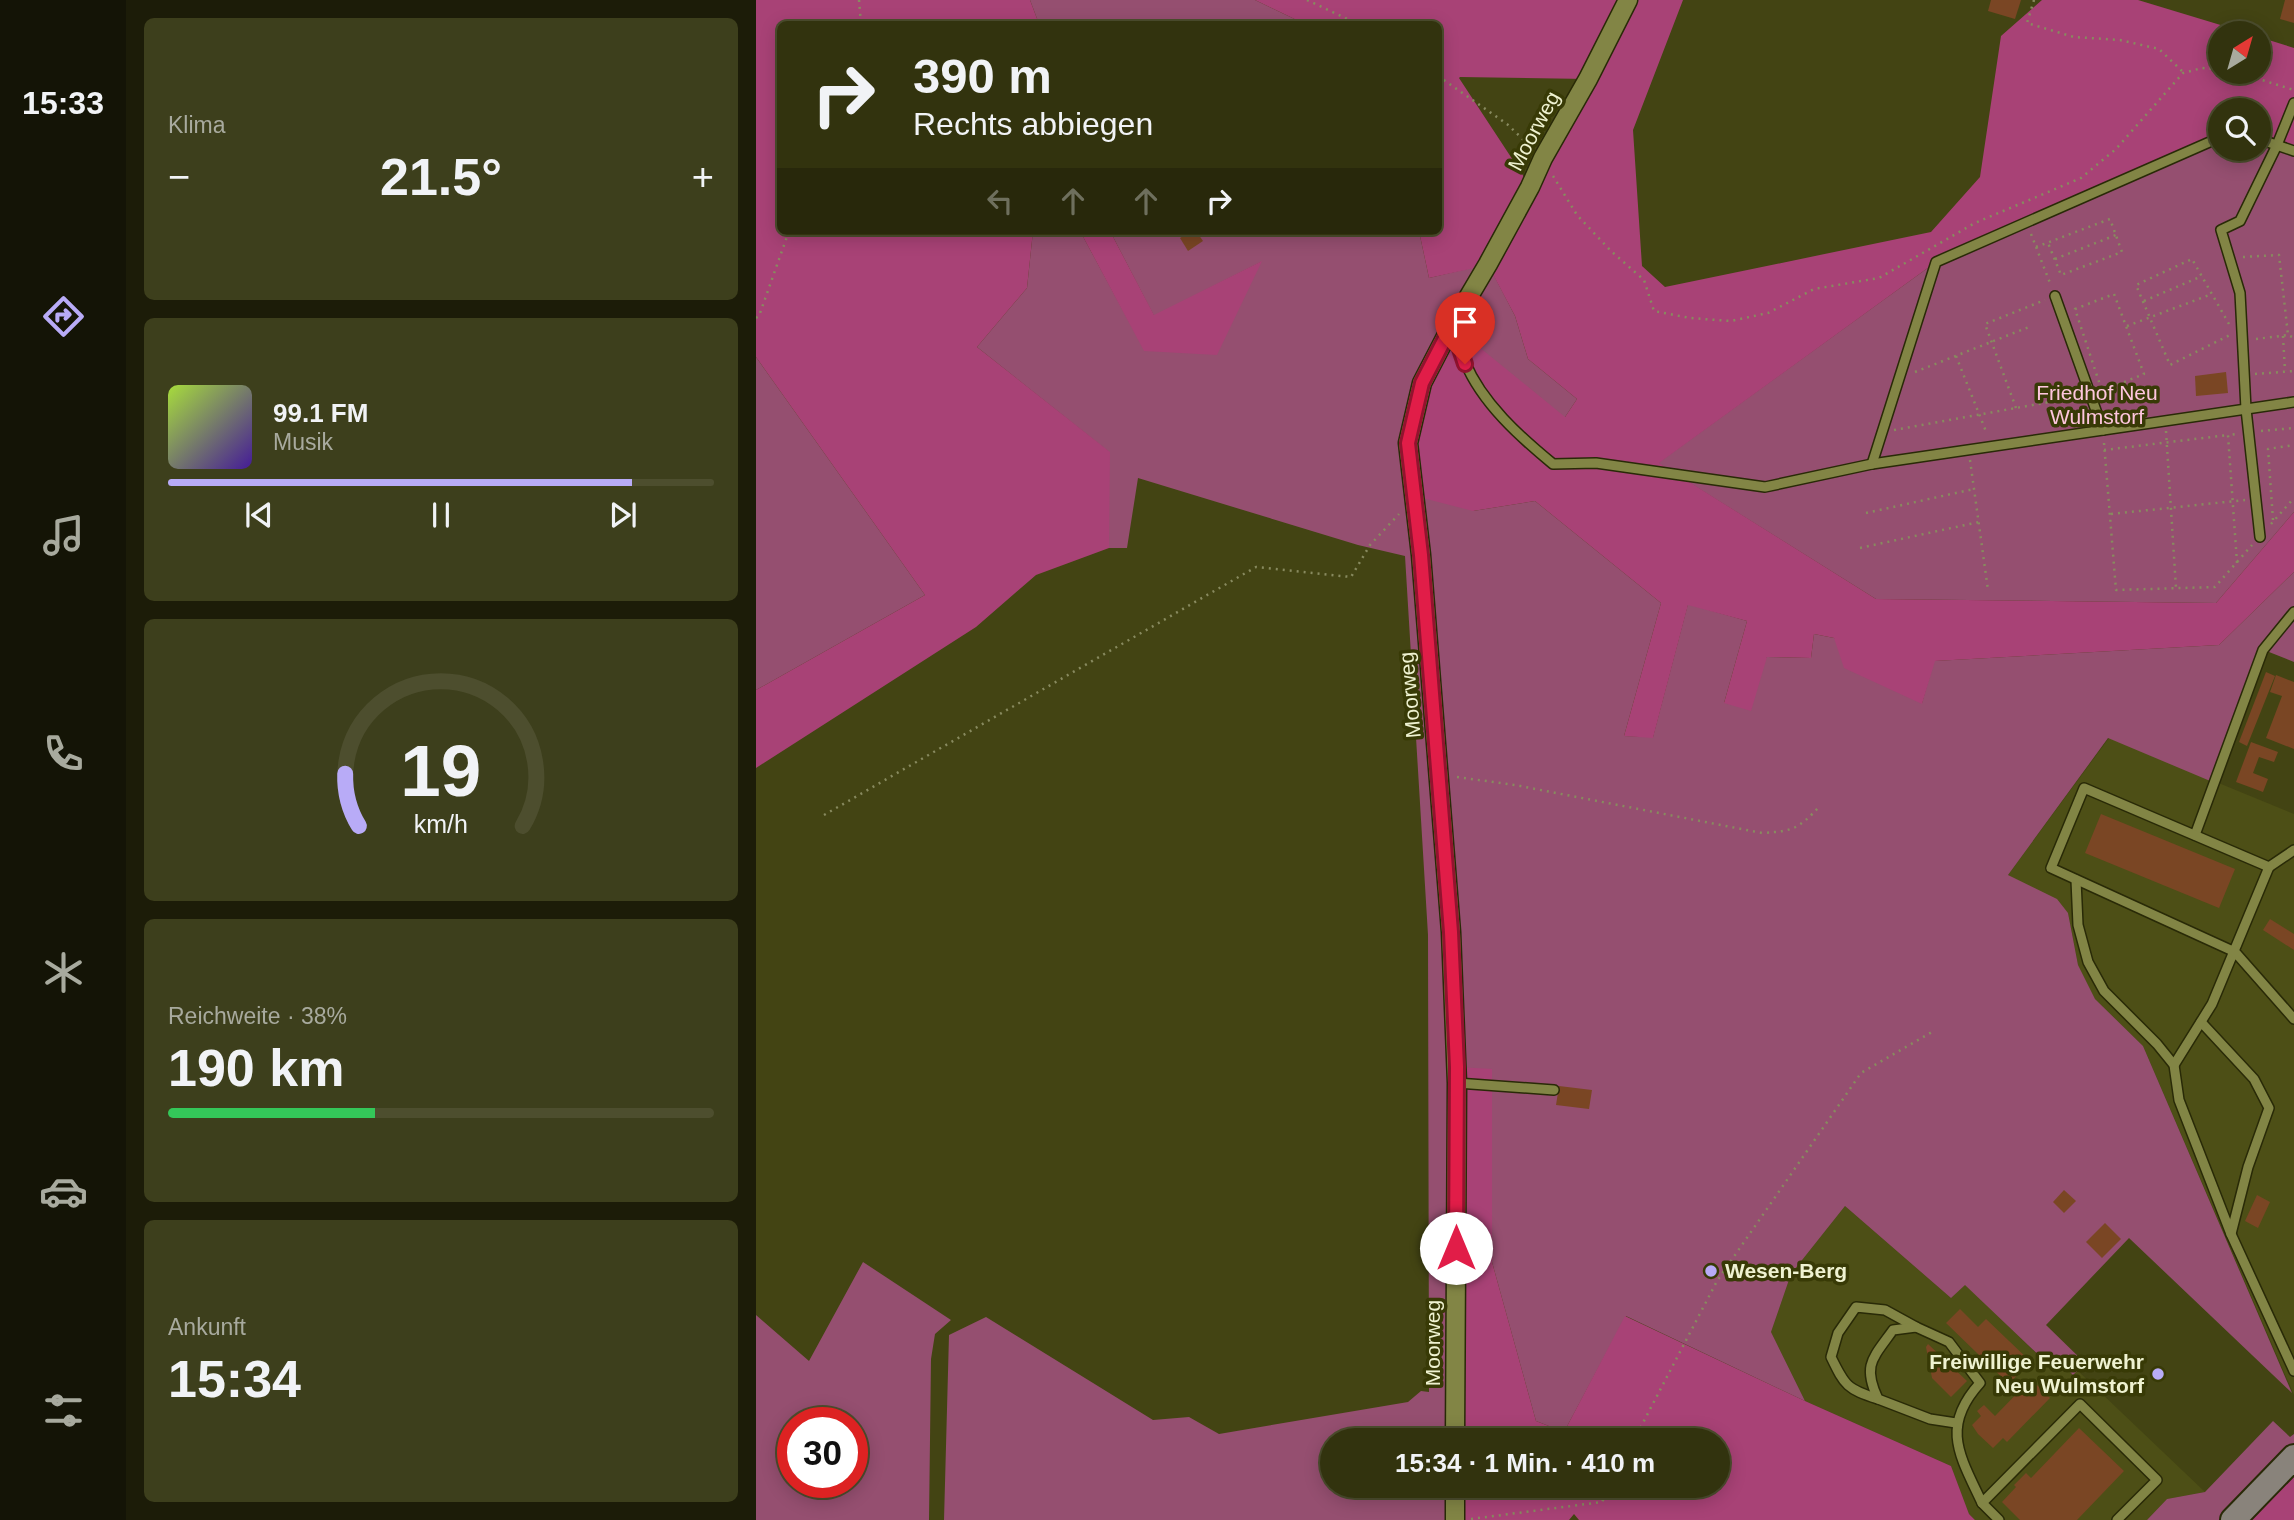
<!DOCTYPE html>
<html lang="de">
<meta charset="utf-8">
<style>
:root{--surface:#32330e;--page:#3d3f1c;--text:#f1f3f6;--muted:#a8aa9e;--line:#4d4e2e;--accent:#b8abf7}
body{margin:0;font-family:Arial,sans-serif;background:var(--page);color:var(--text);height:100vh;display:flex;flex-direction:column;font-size:26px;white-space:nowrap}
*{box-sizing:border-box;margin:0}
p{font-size:23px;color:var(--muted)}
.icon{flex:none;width:38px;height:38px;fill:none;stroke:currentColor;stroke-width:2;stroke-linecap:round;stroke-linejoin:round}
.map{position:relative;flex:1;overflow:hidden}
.panel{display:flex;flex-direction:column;gap:18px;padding:18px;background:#1c1c08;width:630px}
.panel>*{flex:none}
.banner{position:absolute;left:21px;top:21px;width:665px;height:214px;border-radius:10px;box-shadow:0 4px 18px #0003,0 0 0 2px var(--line);background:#32330e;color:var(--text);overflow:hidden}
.needle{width:46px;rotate:37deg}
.buttons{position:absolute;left:1452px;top:21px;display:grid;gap:14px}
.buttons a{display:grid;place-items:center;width:63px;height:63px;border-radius:50%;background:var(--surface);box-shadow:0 4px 18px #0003,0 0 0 2px var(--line);font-size:35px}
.speed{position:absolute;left:21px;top:1407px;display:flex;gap:14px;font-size:35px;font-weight:700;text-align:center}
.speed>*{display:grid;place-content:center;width:91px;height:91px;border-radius:50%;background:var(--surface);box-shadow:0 4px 18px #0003,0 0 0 2px var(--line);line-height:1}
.speed .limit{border:10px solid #d22;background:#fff;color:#111}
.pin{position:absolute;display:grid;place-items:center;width:60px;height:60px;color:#fff;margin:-72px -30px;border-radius:50% 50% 50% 0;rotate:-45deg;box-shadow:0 0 7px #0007}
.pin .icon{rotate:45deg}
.me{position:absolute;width:77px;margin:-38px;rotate:0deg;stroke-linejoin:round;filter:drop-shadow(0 0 5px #0008)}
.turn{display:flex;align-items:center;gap:24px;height:147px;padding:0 21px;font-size:32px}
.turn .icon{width:91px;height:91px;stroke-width:2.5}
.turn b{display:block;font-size:49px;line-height:60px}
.lanes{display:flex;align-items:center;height:66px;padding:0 21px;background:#0003;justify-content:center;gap:35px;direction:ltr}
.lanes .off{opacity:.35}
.big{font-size:52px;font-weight:700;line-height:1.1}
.panel .widget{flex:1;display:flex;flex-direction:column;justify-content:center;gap:10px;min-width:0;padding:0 24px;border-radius:10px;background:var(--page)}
.panel .dial{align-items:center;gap:0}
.dial svg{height:182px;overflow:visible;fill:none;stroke:var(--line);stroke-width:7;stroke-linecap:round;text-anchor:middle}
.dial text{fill:var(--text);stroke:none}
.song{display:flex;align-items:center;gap:21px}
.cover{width:84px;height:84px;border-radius:10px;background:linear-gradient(135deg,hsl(80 70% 55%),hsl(260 70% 35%))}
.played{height:7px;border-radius:4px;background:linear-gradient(90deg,var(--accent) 85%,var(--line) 85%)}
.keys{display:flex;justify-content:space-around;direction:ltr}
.heat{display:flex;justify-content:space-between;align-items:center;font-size:38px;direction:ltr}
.charge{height:10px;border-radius:5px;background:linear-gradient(90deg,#34c759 38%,var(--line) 0)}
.trip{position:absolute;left:564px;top:1428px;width:410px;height:70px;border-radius:35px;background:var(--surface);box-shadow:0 4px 18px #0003,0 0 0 2px var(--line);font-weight:700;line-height:70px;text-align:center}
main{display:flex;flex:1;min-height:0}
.dock{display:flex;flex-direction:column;width:126px;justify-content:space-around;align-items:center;background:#141406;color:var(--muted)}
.dock .icon{width:49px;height:49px}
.dock .selected{color:var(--accent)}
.dock b{font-size:32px;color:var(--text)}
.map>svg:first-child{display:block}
</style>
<main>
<nav class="dock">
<b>15:33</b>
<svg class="icon selected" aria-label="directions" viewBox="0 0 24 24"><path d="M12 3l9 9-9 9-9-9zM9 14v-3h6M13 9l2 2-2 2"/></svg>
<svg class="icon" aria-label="music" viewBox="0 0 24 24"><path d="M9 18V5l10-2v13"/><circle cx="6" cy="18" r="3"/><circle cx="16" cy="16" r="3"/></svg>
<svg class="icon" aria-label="phone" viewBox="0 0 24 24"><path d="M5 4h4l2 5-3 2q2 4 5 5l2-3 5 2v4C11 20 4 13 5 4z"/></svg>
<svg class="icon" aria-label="climate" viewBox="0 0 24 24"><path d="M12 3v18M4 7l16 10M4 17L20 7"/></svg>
<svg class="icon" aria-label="car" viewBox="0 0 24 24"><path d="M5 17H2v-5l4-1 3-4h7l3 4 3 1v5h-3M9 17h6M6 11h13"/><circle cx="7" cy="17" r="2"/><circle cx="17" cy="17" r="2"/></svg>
<svg class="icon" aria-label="filters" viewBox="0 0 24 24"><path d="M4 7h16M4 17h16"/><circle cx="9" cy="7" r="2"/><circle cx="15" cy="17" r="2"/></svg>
</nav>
<section class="panel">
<div class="widget"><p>Klima</p>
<div class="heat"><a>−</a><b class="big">21.5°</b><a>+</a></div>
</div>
<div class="widget">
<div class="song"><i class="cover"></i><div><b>99.1 FM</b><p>Musik</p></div></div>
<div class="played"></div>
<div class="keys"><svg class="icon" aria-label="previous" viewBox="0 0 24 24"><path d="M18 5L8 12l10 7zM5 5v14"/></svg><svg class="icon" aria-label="pause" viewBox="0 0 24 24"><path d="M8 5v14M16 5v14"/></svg><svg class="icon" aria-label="next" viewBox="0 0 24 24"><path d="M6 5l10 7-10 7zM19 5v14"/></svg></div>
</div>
<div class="widget dial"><svg viewBox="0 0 100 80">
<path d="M14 69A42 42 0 1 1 86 69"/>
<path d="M14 69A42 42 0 0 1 8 46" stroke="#b8abf7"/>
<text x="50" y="56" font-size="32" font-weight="700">19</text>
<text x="50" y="72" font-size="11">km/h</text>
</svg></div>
<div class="widget"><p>Reichweite · 38%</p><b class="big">190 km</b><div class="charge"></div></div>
<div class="widget"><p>Ankunft</p><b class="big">15:34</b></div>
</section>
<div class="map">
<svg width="1538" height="1520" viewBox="0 0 1538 1520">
<rect width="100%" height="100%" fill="#434413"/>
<!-- built -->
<g fill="#4d4f16">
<polygon points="1353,738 1538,814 1538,1395 1387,1046 1339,999 1322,965 1312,913 1252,875"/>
<polygon points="1089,1206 1195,1298 1209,1284 1290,1363 1298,1356 1317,1375 1322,1371 1449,1492 1411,1499 1391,1520 1219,1520 1213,1514 1195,1466 1049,1401 1015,1332 1035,1274"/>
</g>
<!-- green -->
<g fill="#954f70" fill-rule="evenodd">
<polygon points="274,0 499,0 549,24 283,24"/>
<polygon points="1465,137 1465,149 1503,149 1503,139 1538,151 1538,512 1460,603 1120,599 902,463 1180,262"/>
<polygon points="277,231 324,231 389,351 505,262 398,316 354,231 663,231 673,278 732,264 759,316 772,359 821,399 809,417 717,511 779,501 905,603 868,736 897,737 932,604 991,621 968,703 1011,657 1055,658 1058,634 1078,638 1166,703 1178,661 1463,645 1538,572 1538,662 1508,650 1459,783 1352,738 1252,875 1301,899 1312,913 1322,965 1339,999 1387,1046 1536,1393 1373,1238 1290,1325 1329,1363 1317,1375 1298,1356 1291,1363 1209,1285 1195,1298 1089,1206 1035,1274 1015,1332 1049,1401 870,1316 808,1432 780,1421 736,1262 736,1069 699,1440 576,1440 576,1486 699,1486 699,1520 188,1520 193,1335 230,1317 397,1420 433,1417 463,1434 652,1402 665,1391 673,1392 672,935 649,556 602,545 382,478 371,548 353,548 353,452 221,347 271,288"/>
<polygon points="0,357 169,595 0,690"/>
<path d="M107,1262l88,58 -16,14 -4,25 -2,161h-173v-205l53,46zM37,1423h59v59h-59z"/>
<polygon points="1517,1421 1534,1437 1538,1434 1538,1458 1477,1520 1391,1520 1411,1499 1449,1492"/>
</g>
<!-- forest -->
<g fill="#a84276" fill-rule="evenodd">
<polygon points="0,0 274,0 283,24 24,24 24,231 277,231 271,288 221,347 354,452 353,548 280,575 220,627 0,768 0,690 169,595 0,357"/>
<path d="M499,0h428l-50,130 9,136 23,21 266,-55 49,-55 21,-141 41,-36h96l109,33h-26v39h38v-35l35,11v103l-35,-12v-29h-38v27l-285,125 -277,201 217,136 340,4 78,-91v60l-75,73 -284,16 -13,43 -78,-36 -10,-30 -20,-4 -3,24 -44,-1 -16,54 -27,-8 23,-82 -59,-16 -35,133 -29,-2 37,-133 -126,-102 -62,10 -58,-15 -7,-53 44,-118 113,92 12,-18 -49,-40 -13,-43 -27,-51 -59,13 -10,-47h19v-207h-133zM704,77l128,2 -58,107 -71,-108z"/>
<polygon points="324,231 354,231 398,315 506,261 461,355 388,351"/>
<polygon points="701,1067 736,1069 736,1262 780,1421 808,1432 869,1316 1049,1401 1195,1466 1213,1514 1219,1520 823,1520 818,1514 813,1520 699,1520 699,1486 961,1486 961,1440 699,1440"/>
<polygon points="1538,1458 1538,1520 1477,1520"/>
</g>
<!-- building -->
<g fill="#7a4624">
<polygon points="1235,0 1265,0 1259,19 1232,11"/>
<polygon points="1529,0 1538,0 1538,23 1524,19"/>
<polygon points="435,231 440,231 447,241 432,251 424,238"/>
<polygon points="1470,372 1472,393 1440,396 1439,376"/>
<polygon points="1510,672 1519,676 1491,746 1483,742"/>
<polygon points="1520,675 1538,682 1538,749 1510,738 1526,696 1514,692"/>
<polygon points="1495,742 1522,752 1518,762 1503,757 1497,773 1512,779 1507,792 1480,782"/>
<polygon points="1345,814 1479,869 1463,908 1329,853"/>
<polygon points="1514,919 1538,934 1538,950 1507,930"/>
<polygon points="803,1086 836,1090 833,1109 800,1105"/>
<polygon points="1308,1190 1320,1201 1308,1213 1297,1202"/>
<polygon points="1501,1195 1514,1202 1502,1228 1489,1221"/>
<polygon points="1349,1223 1365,1239 1346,1258 1330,1242"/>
<polygon points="1204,1309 1222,1327 1230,1319 1274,1361 1253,1384 1190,1323"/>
<polygon points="1172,1344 1211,1381 1195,1397 1176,1378 1170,1347"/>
<polygon points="1275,1379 1294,1398 1251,1442 1247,1438 1237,1448 1222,1434 1216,1425 1225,1416 1221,1411 1228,1405 1239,1416"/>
<polygon points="1323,1428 1368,1471 1321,1520 1264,1520 1246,1502 1260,1487 1258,1485 1270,1473 1275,1478"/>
</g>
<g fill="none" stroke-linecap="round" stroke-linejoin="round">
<defs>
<g id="service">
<polyline points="1503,139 1538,151"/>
<polyline points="1299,296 1347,430"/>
<path d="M696,327c4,11 8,24 13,35 17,41 55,75 88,102l43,-1 169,24 107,-23 422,-62"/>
<polyline points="1116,464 1180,262 1465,137"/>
<polyline points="1504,537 1490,409 1484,293 1465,230 1484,221 1521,145 1538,103"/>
<polyline points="1439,835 1507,650 1538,612"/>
<polyline points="1513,867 1538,850"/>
<polyline points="1320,880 1322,925 1332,962 1348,991 1401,1044 1418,1065 1423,1100 1475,1234 1538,1371"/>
<polyline points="1445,1022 1498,1079 1513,1108 1492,1167 1475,1234"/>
<polyline points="1418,1065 1456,1004 1513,867 1328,788 1295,868 1479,952 1538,1019"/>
<polyline points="701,1083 798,1090"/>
<path d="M1122,1399c-31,-10 -33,-13 -47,-42l7,-24 18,-26 29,3 31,17"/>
<path d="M1200,1423l-26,-4 -52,-20c-16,-34 -5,-41 15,-69l23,-3 33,15 31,41c-40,44 -20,73 2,120"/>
<polyline points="1243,1520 1226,1503 1324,1404 1401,1480 1361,1520"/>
</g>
<g id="minor">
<polyline points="699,1440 701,1083 695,932 665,555 652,443 666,383 696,325 732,264 774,187 787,158 832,79 872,0"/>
<polyline points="699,1520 699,1486"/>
</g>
<polyline id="secondary" points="1477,1520 1538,1457"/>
</defs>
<!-- service casing -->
<use href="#service" stroke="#292a07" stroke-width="12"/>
<!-- minor casing -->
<use href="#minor" stroke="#292a07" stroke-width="21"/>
<!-- secondary casing -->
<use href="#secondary" stroke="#292a07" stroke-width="28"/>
<!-- path -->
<g stroke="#888a5f" stroke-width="2.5" stroke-dasharray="2 5" stroke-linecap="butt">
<polyline points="103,0 105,24"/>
<polyline points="551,0 602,24"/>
<polyline points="1278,0 1271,23 1318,37 1364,40 1403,49 1427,72"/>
<polyline points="1480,72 1538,90"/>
<polyline points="682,76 751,124 774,146"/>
<polyline points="797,176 821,215 855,251 888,280 898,311 934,318 975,321 1012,313 1058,289 1123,278 1219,223 1325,178 1360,149 1427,73 1446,68 1465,69"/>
<polyline points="1275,234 1294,283"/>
<polyline points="1280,247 1354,219 1366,252 1305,275 1292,243"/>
<polyline points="1487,257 1523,255 1532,335 1538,338"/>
<polyline points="1299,259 1360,235"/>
<polygon points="1358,294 1388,374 1346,391 1319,309"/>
<polyline points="1388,301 1446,276"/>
<polyline points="0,318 3,316 33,231"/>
<polyline points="1473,324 1436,259 1380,285 1414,365 1474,335"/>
<polyline points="1371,326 1456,294"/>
<polyline points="1527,336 1529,371"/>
<polyline points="1500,339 1532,335"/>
<polyline points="1200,356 1231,434"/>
<polyline points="1159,372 1273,327"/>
<polyline points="1499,374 1538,371"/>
<polyline points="1260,408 1229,324 1289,300"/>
<polyline points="1138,430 1321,397"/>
<polyline points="1410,431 1420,588"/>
<polyline points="1505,431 1538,428"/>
<polyline points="1348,443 1360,590 1459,587 1496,545"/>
<polyline points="1348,450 1472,435"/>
<polyline points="1214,460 1232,590"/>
<polyline points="1110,513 1218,489"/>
<polyline points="1355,514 1489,500"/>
<polyline points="1517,520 1512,449 1538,445"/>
<polyline points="1515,524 1538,498"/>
<polyline points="1104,548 1223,522"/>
<polyline points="1481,563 1472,435 1481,434"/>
<path d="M701,777l58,8 247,48c32,-2 36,-4 58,-27"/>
<polyline points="68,815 500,567 595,577 614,545 643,514"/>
<polyline points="878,1440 961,1281 1105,1073 1176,1032"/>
<polyline points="715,1519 846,1502 854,1486"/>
</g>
<!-- service -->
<use href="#service" stroke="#828545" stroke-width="9"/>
<!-- minor -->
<use href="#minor" stroke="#828545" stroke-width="18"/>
<!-- secondary -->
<use href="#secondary" stroke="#89837b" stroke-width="24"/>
</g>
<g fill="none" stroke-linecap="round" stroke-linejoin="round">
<defs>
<polyline id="route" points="700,1248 701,1067 695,932 665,555 652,443 666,383 696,325 709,364"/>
</defs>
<!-- route casing -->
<use href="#route" stroke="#92132f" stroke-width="18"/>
<!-- route -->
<use href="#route" stroke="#e11d48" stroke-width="12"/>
</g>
<!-- markers -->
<g fill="#b8abf7" stroke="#383a06" stroke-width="2.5">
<circle cx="955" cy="1271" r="7"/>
<circle cx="1402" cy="1374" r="7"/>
</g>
<g text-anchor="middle" stroke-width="7" stroke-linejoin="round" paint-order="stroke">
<!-- street labels -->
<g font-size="21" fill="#eff2d1" stroke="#383a06">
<text transform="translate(778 131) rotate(-62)" y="7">Moorweg</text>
<text transform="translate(654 695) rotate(-95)" y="7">Moorweg</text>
<text transform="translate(677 1343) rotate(-90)" y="7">Moorweg</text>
</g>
<!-- park labels -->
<g font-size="21" fill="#fec6de" stroke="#383a06">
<text x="1341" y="400">Friedhof Neu<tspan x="1341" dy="24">Wulmstorf</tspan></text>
</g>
<!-- poi labels -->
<g font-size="21" font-weight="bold" fill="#eff2d1" stroke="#383a06" text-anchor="start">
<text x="969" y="1278">Wesen-Berg</text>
<text x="1388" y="1369" text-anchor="end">Freiwillige Feuerwehr<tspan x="1388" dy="24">Neu Wulmstorf</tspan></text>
</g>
</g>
</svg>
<div class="buttons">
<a><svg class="needle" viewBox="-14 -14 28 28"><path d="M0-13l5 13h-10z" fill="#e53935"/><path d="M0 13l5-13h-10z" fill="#a8aa9e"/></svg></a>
<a><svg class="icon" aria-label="search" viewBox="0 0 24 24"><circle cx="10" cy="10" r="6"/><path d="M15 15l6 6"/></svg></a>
</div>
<div class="speed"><div class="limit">30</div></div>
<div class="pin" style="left:709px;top:364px;background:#d93025"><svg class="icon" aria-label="arrive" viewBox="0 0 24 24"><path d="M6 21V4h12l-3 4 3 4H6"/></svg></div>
<svg class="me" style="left:700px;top:1248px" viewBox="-20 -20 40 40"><circle r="19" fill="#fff"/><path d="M0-13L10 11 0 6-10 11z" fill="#e11d48"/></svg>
<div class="trip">15:34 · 1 Min. · 410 m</div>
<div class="banner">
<div class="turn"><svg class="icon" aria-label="right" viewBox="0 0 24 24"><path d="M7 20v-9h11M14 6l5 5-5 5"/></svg><div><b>390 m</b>Rechts abbiegen</div></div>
<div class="lanes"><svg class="icon off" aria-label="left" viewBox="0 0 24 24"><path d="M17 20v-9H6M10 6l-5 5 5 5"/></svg><svg class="icon off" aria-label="ahead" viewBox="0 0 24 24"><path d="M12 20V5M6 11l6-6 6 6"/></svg><svg class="icon off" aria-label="ahead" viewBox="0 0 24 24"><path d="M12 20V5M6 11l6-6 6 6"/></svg><svg class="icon" aria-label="right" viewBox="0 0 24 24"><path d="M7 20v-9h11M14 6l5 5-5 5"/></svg></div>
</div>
</div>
</main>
